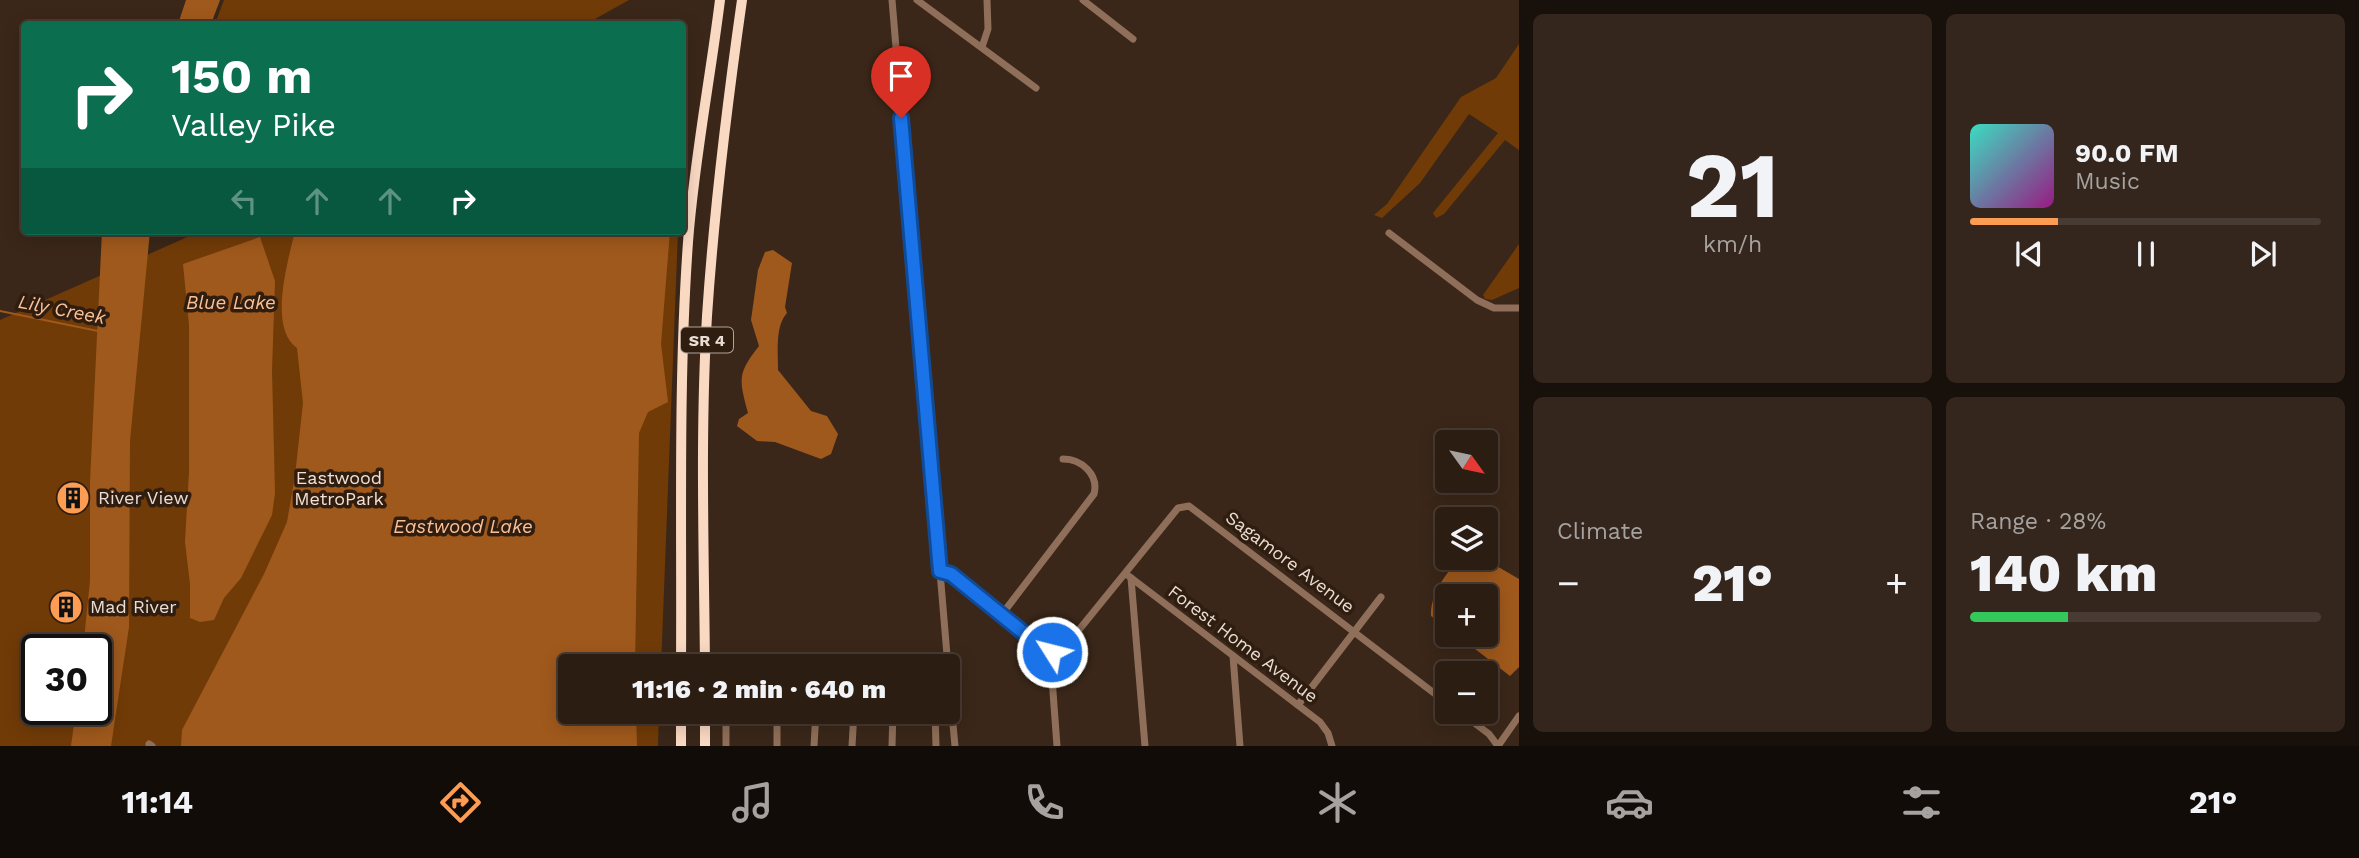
<!DOCTYPE html>
<meta charset="utf-8">
<style>
:root{--surface:#2c1d13;--page:#34261c;--text:#f1f3f6;--muted:#a6a2a0;--line:#483b33;--accent:#fc9d53}
body{margin:0;font-family:"Work Sans",sans-serif;background:var(--page);color:var(--text);height:100vh;display:flex;flex-direction:column;font-size:26px;white-space:nowrap}
*{box-sizing:border-box;margin:0}
p{font-size:23px;color:var(--muted)}
.icon{flex:none;width:38px;height:38px;fill:none;stroke:currentColor;stroke-width:2;stroke-linecap:round;stroke-linejoin:round}
.map{position:relative;flex:1;overflow:hidden}
.panel{display:flex;flex-direction:column;gap:14px;padding:14px;background:#18100a;width:840px}
.panel>*{flex:none}
.guide{position:absolute;left:21px;top:21px;width:665px;height:214px;border-radius:7px;box-shadow:0 4px 18px #0003,0 0 0 2px var(--line);background:#0b6e4f;color:#fff;overflow:hidden}
.needle{width:46px;rotate:123deg}
.fabs{position:absolute;left:1435px;top:430px;display:grid;gap:14px}
.fabs a{display:grid;place-items:center;width:63px;height:63px;border-radius:7px;background:var(--surface);box-shadow:0 4px 18px #0003,0 0 0 2px var(--line);font-size:35px}
.speed{position:absolute;left:21px;top:634px;display:flex;gap:14px;font-size:35px;font-weight:700;text-align:center}
.speed>*{display:grid;place-content:center;width:91px;height:91px;border-radius:50%;background:var(--surface);box-shadow:0 4px 18px #0003,0 0 0 2px var(--line);line-height:1}
.speed .limit{border:4px solid #111;border-radius:10px;background:#fff;color:#111}
.pin{position:absolute;display:grid;place-items:center;width:60px;height:60px;color:#fff;margin:-72px -30px;border-radius:50% 50% 50% 0;rotate:-45deg;box-shadow:0 0 7px #0007}
.pin .icon{rotate:45deg}
.me{position:absolute;width:77px;margin:-38px;rotate:306deg;stroke-linejoin:round;filter:drop-shadow(0 0 5px #0008)}
.turn{display:flex;align-items:center;gap:24px;height:147px;padding:0 35px;font-size:32px}
.turn .icon{width:91px;height:91px;stroke-width:2.5}
.turn b{display:block;font-size:49px;line-height:60px}
.lanes{display:flex;align-items:center;height:66px;padding:0 35px;background:#0003;justify-content:center;gap:35px;direction:ltr}
.lanes .off{opacity:.35}
.big{font-size:52px;font-weight:800;line-height:1.1}
.panel .card{flex:1;display:flex;flex-direction:column;justify-content:center;gap:10px;min-width:0;padding:0 24px;border-radius:10px;background:var(--page)}
.panel .dial{align-items:center;gap:0}
.dial b{font-size:91px;line-height:1}
.song{display:flex;align-items:center;gap:21px}
.cover{width:84px;height:84px;border-radius:10px;background:linear-gradient(135deg,hsl(170 70% 55%),hsl(310 70% 35%))}
.played{height:7px;border-radius:4px;background:linear-gradient(90deg,var(--accent) 25%,var(--line) 25%)}
.keys{display:flex;justify-content:space-around;direction:ltr}
.heat{display:flex;justify-content:space-between;align-items:center;font-size:38px;direction:ltr}
.charge{height:10px;border-radius:5px;background:linear-gradient(90deg,#34c759 28%,var(--line) 0)}
.panel .tiles{flex:1;display:grid;gap:14px;grid-template-columns:repeat(2,1fr)}
.trip{position:absolute;left:558px;top:654px;width:402px;height:70px;border-radius:7px;background:var(--surface);box-shadow:0 4px 18px #0003,0 0 0 2px var(--line);font-weight:800;line-height:70px;text-align:center}
.menu{display:flex;height:112px;justify-content:space-around;align-items:center;background:#120c08;color:var(--muted)}
.menu .icon{width:49px;height:49px}
.menu .current{color:var(--accent)}
.menu b{font-size:32px;color:var(--text)}
main{display:flex;flex:1;min-height:0}
.map>svg:first-child{display:block}
</style>
<main>
<div class="map">
<svg width="1519" height="746" viewBox="0 0 1519 746">
<rect width="100%" height="100%" fill="#3a2719"/>
<!-- green -->
<g fill="#713b07" fill-rule="evenodd">
<polygon points="224,0 629,0 586,24 215,24"/>
<polygon points="1519,44 1519,150 1505,140 1444,214 1436,218 1433,213 1498,133 1469,114 1420,183 1382,218 1374,215 1387,204 1461,97 1496,78"/>
<path d="M201,231h477l-17,436h-91v45h89l-1,34h-658v-426zM37,649h59v60h-59z"/>
<polygon points="1519,244 1519,288 1492,300 1485,299 1483,295"/>
</g>
<!-- water -->
<g fill="#a0591c">
<polygon points="186,0 220,0 211,24 178,24"/>
<polygon points="102,231 150,231 130,441 129,627 111,746 71,746 76,709 96,709 96,649 83,649 90,581 90,482"/>
<path d="M295,231h375l-9,113 7,58 -20,10 -9,21 -4,234h-65v45h66l1,34h-456l1,-16 82,-156 23,-52 8,-46 8,-73 -6,-55c-29,-20 -9,-87 -2,-117z"/>
<polygon points="260,237 275,281 272,370 275,493 272,515 241,578 224,598 214,620 200,622 190,618 190,584 185,542 189,472 189,325 183,264"/>
<path d="M773,250l19,13 -7,44 2,6c-12,13 -9,39 -9,57l33,41 16,5 11,18 -7,20 -10,5 -46,-17 -18,-1 -20,-15 2,-7 9,-6c-9,-34 -11,-39 11,-67l-8,-26 7,-50 7,-18z"/>
<path d="M1461,558h22l36,21v88l-9,9 -53,-41h29v-38h-39v31l-16,-12c-1,-21 15,-44 30,-58z"/>
</g>
<g fill="none" stroke-linecap="round" stroke-linejoin="round">
<!-- stream -->
<polyline stroke="#a0591c" stroke-width="2" points="0,311 98,331"/>
<!-- minor -->
<g stroke="#8f6f59" stroke-width="7">
<polyline points="892,0 948,667"/>
<polyline points="917,0 1036,88"/>
<polyline points="1083,0 1133,39"/>
<polyline points="982,47 988,29 987,0"/>
<polyline points="1389,233 1477,300 1494,308 1519,308"/>
<polyline points="940,571 951,574 1050,651"/>
<polyline points="1126,574 1320,722 1328,733 1332,746"/>
<polyline points="1131,578 1145,746"/>
<path d="M1003,613l91,-119c5,-19 -12,-35 -31,-35"/>
<polyline points="1050,651 1065,647 1178,508 1189,506 1447,703"/>
<polyline points="1050,651 1057,746"/>
<polyline points="1233,656 1240,746"/>
<polyline points="870,667 933,662 933,667"/>
<polyline points="948,671 955,746"/>
<polyline points="1298,705 1381,597"/>
<polyline points="935,712 936,746"/>
<polyline points="1460,712 1489,734 1498,746 1519,716"/>
<polyline points="149,744 152,746"/>
<polyline points="726,746 726,712"/>
<polyline points="777,746 777,712"/>
<polyline points="814,746 816,712"/>
<polyline points="852,746 854,712"/>
<polyline points="892,746 893,712"/>
</g>
<!-- highway -->
<g stroke="#fad9c3" stroke-width="10">
<path d="M681,667c1,-142 -3,-284 7,-425 6,-81 22,-161 32,-242"/>
<path d="M705,667c-1,-117 -5,-234 2,-351 7,-105 20,-211 35,-316"/>
<polyline points="705,712 705,746"/>
<polyline points="681,746 681,712"/>
</g>
</g>
<g fill="none" stroke-linecap="round" stroke-linejoin="round">
<defs>
<polyline id="route" points="901,118 940,571 951,574 1040,646 1052,652"/>
</defs>
<!-- route casing -->
<use href="#route" stroke="#114b97" stroke-width="18"/>
<!-- route -->
<use href="#route" stroke="#1a73e8" stroke-width="12"/>
</g>
<!-- icons -->
<defs>
<symbol id="building-disc" viewBox="-11 -11 22 22"><circle r="9.5" fill="#fc9d53" stroke="#2f1d10"/><path d="M-4-6H4V6H1V3H-1V6H-4ZM-2.5-4.3h1.7v1.8h-1.7ZM.8-4.3h1.7v1.8H.8ZM-2.5-1h1.7V.8h-1.7ZM.8-1h1.7V.8H.8Z" fill="#111"/></symbol>
</defs>
<g fill-rule="evenodd">
<use href="#building-disc" x="54" y="479" width="38" height="38"/>
<use href="#building-disc" x="47" y="588" width="38" height="38"/>
</g>
<g text-anchor="middle" stroke-width="7" stroke-linejoin="round" paint-order="stroke">
<!-- shield labels -->
<rect fill="#2f1d10" stroke="#b2a399" stroke-width="2" x="681" y="327.5" width="52" height="25" rx="5"/>
<g font-size="16" font-weight="bold" fill="#eaddd4">
<text x="707" y="346">SR 4</text>
</g>
<!-- park labels -->
<g font-size="18" fill="#f4e0d2" stroke="#2f1d10">
<text x="339" y="484">Eastwood<tspan x="339" dy="21">MetroPark</tspan></text>
</g>
<!-- poi labels -->
<g font-size="18" fill="#eaddd4" stroke="#2f1d10" text-anchor="start">
<text x="98" y="504">River View</text>
<text x="90" y="613">Mad River</text>
</g>
<!-- street labels -->
<g font-size="18" fill="#eaddd4" stroke="#2f1d10">
<text transform="translate(1290 562) rotate(37)" y="6">Sagamore Avenue</text>
<text transform="translate(1243 644) rotate(37)" y="6">Forest Home Avenue</text>
</g>
<!-- water labels -->
<g font-size="19" font-style="italic" fill="#fcc096" stroke="#2f1d10">
<text x="231" y="309">Blue Lake</text>
<text transform="translate(62 309) rotate(11)" y="7">Lily Creek</text>
<text x="463" y="533">Eastwood Lake</text>
</g>
</g>
</svg>
<div class="fabs">
<a><svg class="needle" viewBox="-14 -14 28 28"><path d="M0-13l5 13h-10z" fill="#e53935"/><path d="M0 13l5-13h-10z" fill="#a6a2a0"/></svg></a>
<a><svg class="icon" aria-label="layers" viewBox="0 0 24 24"><path d="M12 4l9 5-9 5-9-5zM3 14l9 5 9-5"/></svg></a>
<a>+</a>
<a>−</a>
</div>
<div class="speed"><div class="limit">30</div></div>
<div class="pin" style="left:901px;top:118px;background:#d93025"><svg class="icon" aria-label="arrive" viewBox="0 0 24 24"><path d="M6 21V4h12l-3 4 3 4H6"/></svg></div>
<svg class="me" style="left:1052px;top:652px" viewBox="-20 -20 40 40"><circle r="17" fill="#1a73e8" stroke="#fff" stroke-width="3"/><path d="M0-11L8 9 0 5-8 9z" fill="#fff"/></svg>
<div class="trip">11:16 · 2 min · 640 m</div>
<div class="guide">
<div class="turn"><svg class="icon" aria-label="right" viewBox="0 0 24 24"><path d="M7 20v-9h11M14 6l5 5-5 5"/></svg><div><b>150 m</b>Valley Pike</div></div>
<div class="lanes"><svg class="icon off" aria-label="left" viewBox="0 0 24 24"><path d="M17 20v-9H6M10 6l-5 5 5 5"/></svg><svg class="icon off" aria-label="ahead" viewBox="0 0 24 24"><path d="M12 20V5M6 11l6-6 6 6"/></svg><svg class="icon off" aria-label="ahead" viewBox="0 0 24 24"><path d="M12 20V5M6 11l6-6 6 6"/></svg><svg class="icon" aria-label="right" viewBox="0 0 24 24"><path d="M7 20v-9h11M14 6l5 5-5 5"/></svg></div>
</div>
</div>
<section class="panel">
<div class="tiles">
<div class="card dial"><b>21</b><p>km/h</p></div>
<div class="card">
<div class="song"><i class="cover"></i><div><b>90.0 FM</b><p>Music</p></div></div>
<div class="played"></div>
<div class="keys"><svg class="icon" aria-label="previous" viewBox="0 0 24 24"><path d="M18 5L8 12l10 7zM5 5v14"/></svg><svg class="icon" aria-label="pause" viewBox="0 0 24 24"><path d="M8 5v14M16 5v14"/></svg><svg class="icon" aria-label="next" viewBox="0 0 24 24"><path d="M6 5l10 7-10 7zM19 5v14"/></svg></div>
</div>
<div class="card"><p>Climate</p>
<div class="heat"><a>−</a><b class="big">21°</b><a>+</a></div>
</div>
<div class="card"><p>Range · 28%</p><b class="big">140 km</b><div class="charge"></div></div>
</div>
</section>
</main>
<nav class="menu">
<b>11:14</b>
<svg class="icon current" aria-label="directions" viewBox="0 0 24 24"><path d="M12 3l9 9-9 9-9-9zM9 14v-3h6M13 9l2 2-2 2"/></svg>
<svg class="icon" aria-label="music" viewBox="0 0 24 24"><path d="M9 18V5l10-2v13"/><circle cx="6" cy="18" r="3"/><circle cx="16" cy="16" r="3"/></svg>
<svg class="icon" aria-label="phone" viewBox="0 0 24 24"><path d="M5 4h4l2 5-3 2q2 4 5 5l2-3 5 2v4C11 20 4 13 5 4z"/></svg>
<svg class="icon" aria-label="climate" viewBox="0 0 24 24"><path d="M12 3v18M4 7l16 10M4 17L20 7"/></svg>
<svg class="icon" aria-label="car" viewBox="0 0 24 24"><path d="M5 17H2v-5l4-1 3-4h7l3 4 3 1v5h-3M9 17h6M6 11h13"/><circle cx="7" cy="17" r="2"/><circle cx="17" cy="17" r="2"/></svg>
<svg class="icon" aria-label="filters" viewBox="0 0 24 24"><path d="M4 7h16M4 17h16"/><circle cx="9" cy="7" r="2"/><circle cx="15" cy="17" r="2"/></svg>
<b>21°</b>
</nav>
